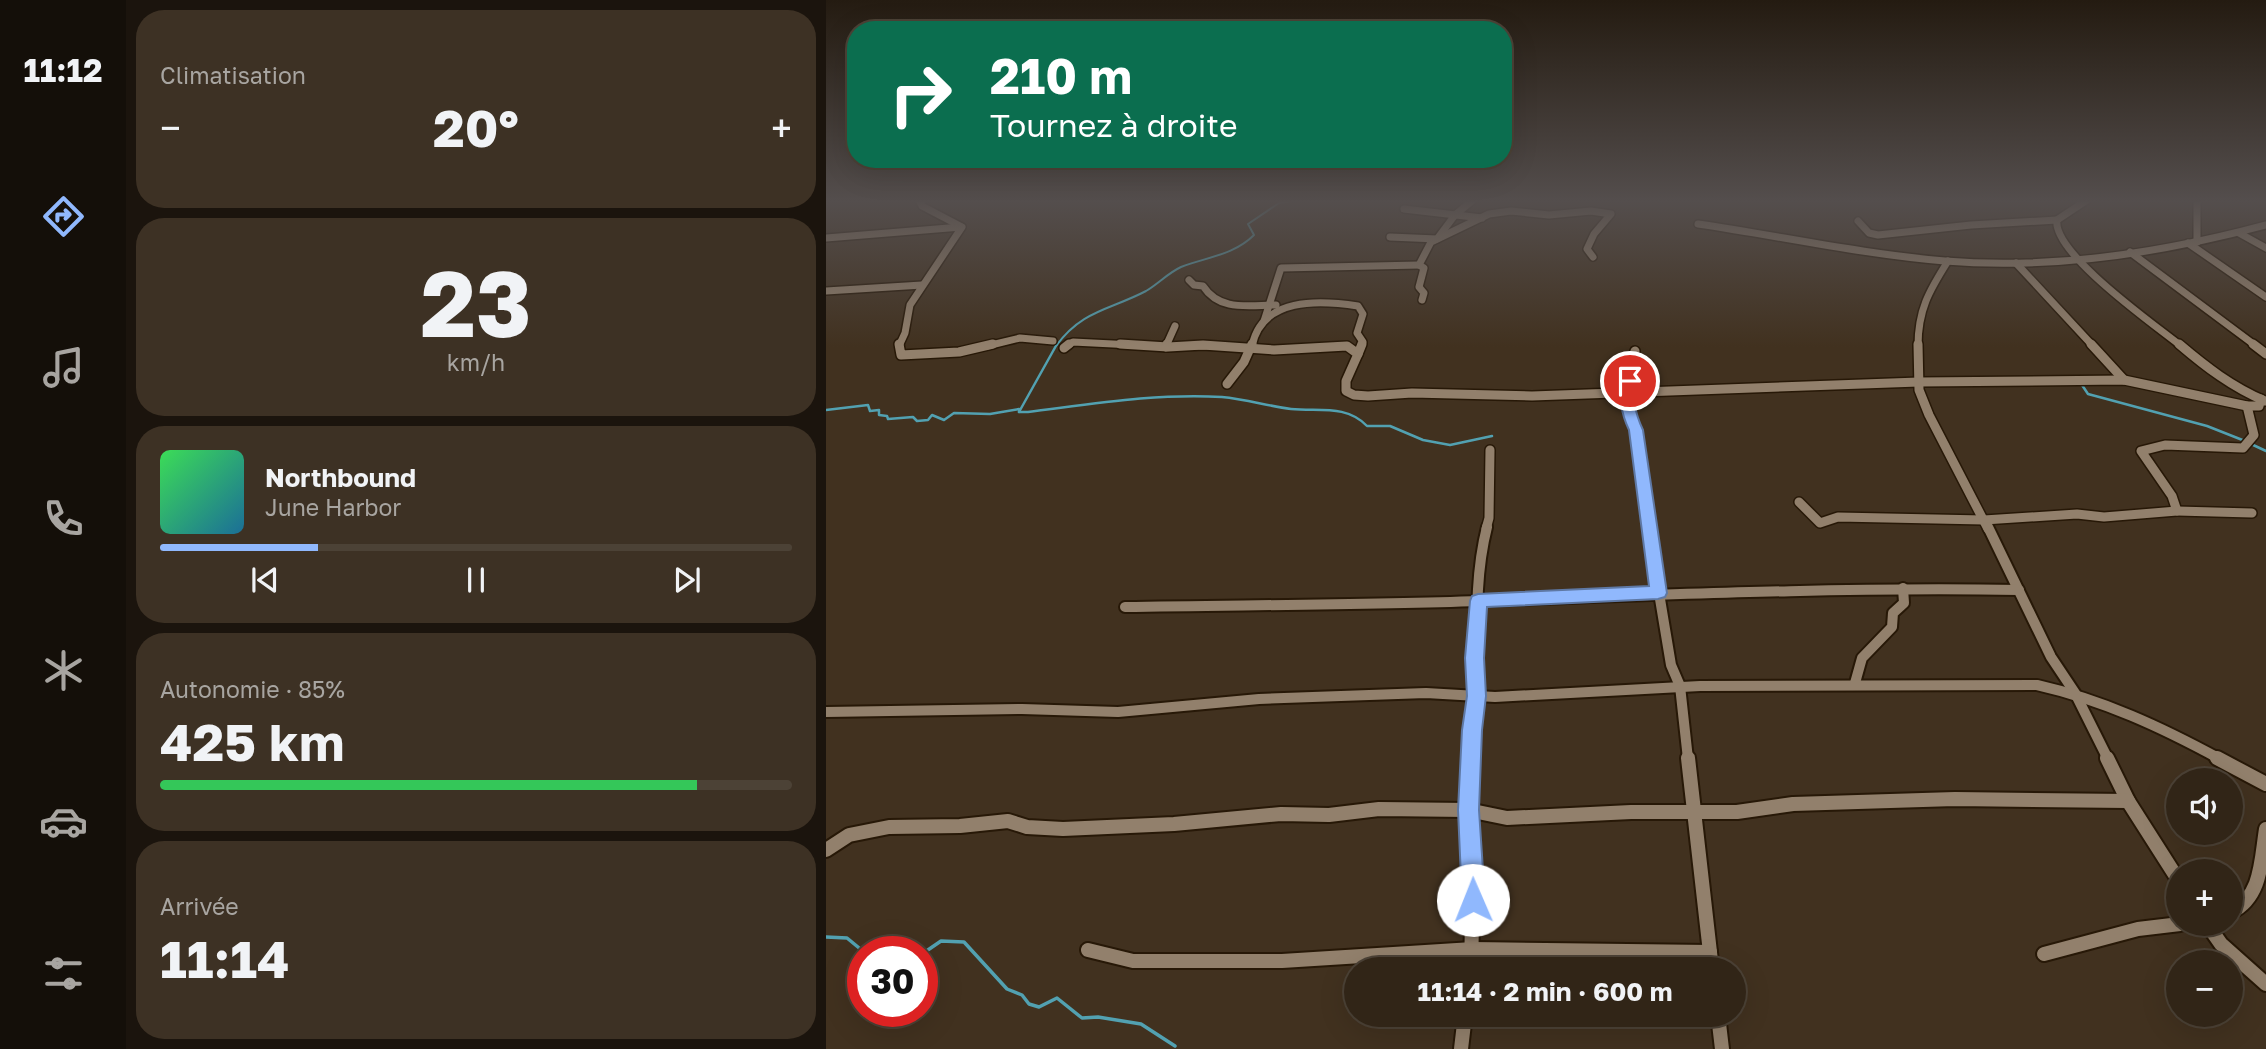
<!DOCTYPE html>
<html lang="fr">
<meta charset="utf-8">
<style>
:root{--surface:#312517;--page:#3d3124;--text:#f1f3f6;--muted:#a8a5a1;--line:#4c4236;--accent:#90b8fd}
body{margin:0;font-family:"Golos Text",sans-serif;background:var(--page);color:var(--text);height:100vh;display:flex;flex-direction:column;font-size:26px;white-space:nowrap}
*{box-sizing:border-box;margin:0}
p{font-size:23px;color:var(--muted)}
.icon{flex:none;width:38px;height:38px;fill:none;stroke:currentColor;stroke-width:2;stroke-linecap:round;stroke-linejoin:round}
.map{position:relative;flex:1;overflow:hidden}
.panel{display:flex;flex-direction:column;gap:10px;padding:10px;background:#1b140d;width:700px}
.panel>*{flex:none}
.banner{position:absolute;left:21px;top:21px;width:665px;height:147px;border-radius:28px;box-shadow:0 7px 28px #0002,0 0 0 2px var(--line);background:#0b6e4f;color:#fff;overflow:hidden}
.tools{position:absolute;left:1340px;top:768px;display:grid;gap:14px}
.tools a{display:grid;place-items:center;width:77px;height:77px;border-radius:50%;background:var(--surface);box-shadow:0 7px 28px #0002,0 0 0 2px var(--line);font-size:35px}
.speed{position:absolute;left:21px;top:936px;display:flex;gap:14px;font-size:35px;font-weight:700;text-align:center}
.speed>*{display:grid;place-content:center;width:91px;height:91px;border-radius:50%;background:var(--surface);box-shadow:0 7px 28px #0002,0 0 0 2px var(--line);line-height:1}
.speed .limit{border:10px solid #d22;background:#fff;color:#111}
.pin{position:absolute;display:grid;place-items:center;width:60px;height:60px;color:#fff;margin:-30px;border:4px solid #fff;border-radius:50%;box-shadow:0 2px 7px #0007}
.me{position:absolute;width:77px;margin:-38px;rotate:359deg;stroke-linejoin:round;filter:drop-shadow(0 0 5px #0008)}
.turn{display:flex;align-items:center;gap:24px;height:147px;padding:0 28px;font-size:32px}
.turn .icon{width:91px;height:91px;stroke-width:2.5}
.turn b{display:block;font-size:49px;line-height:60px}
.big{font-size:52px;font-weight:700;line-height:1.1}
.panel .card{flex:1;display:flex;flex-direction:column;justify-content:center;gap:10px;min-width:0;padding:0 24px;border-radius:28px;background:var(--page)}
.panel .dial{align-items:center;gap:0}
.dial b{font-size:91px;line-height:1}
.song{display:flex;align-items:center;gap:21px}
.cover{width:84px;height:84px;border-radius:10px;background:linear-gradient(135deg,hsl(130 70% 55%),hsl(200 70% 35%))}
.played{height:7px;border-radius:4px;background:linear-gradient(90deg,var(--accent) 25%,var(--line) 25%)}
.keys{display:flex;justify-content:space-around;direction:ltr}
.heat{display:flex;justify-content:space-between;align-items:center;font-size:38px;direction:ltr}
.charge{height:10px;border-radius:5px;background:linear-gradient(90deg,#34c759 85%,var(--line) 0)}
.trip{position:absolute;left:518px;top:957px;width:402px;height:70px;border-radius:35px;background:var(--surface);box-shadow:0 7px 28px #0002,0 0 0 2px var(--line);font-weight:700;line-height:70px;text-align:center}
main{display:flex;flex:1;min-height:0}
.tab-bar{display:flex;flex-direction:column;width:126px;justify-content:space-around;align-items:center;background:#140f09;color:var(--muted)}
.tab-bar .icon{width:49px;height:49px}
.tab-bar .on{color:var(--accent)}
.tab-bar b{font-size:32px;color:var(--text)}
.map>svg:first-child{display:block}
</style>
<main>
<nav class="tab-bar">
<b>11:12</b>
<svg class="icon on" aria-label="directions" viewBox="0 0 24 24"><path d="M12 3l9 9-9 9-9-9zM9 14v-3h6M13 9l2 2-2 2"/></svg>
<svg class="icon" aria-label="music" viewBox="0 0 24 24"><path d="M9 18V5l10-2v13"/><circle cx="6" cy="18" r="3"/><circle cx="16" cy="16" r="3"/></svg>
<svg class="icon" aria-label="phone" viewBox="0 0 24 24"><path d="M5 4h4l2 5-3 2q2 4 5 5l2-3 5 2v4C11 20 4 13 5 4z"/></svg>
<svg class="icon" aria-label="climate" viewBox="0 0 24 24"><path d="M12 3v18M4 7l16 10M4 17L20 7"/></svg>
<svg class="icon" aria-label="car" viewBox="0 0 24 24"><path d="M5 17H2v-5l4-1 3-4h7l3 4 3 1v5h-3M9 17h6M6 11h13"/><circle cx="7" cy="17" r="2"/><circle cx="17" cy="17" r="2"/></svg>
<svg class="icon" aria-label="filters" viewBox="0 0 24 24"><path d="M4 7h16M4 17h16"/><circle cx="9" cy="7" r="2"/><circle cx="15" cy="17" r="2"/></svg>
</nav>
<section class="panel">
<div class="card"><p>Climatisation</p>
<div class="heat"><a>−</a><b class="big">20°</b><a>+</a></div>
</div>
<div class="card dial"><b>23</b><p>km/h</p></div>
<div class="card">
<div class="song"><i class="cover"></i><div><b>Northbound</b><p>June Harbor</p></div></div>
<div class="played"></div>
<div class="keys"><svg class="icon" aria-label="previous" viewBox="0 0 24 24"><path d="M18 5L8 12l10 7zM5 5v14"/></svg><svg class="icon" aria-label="pause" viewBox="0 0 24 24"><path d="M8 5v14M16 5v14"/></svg><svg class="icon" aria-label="next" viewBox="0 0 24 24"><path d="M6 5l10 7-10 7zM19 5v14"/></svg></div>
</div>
<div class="card"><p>Autonomie · 85%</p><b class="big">425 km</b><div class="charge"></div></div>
<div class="card"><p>Arrivée</p><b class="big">11:14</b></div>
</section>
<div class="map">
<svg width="1440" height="1049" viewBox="0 0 1440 1049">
<rect width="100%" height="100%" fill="#41311f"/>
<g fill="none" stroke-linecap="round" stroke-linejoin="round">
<!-- stream-far2 -->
<path stroke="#52a1b1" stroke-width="2" d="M230,346c26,-36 54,-36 90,-55 12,-7 22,-18 35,-24 26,-10 53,-12 73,-32l-6,-11 31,-21 17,-3"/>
<!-- stream-far1 -->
<g stroke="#52a1b1" stroke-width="2.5">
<polyline points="1256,385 1262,394 1381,426 1419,441"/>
<path d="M0,410l42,-5 2,6 9,-1v5l8,1 1,3 25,-2 4,4 11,-1 4,-5 12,5 10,-7 36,1 29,-5v3h9c64,-8 129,-19 194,-15 23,2 46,9 69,12 27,3 55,-5 76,17h23l33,14 27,5 42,-9"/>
<polyline points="193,412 231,344"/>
<polyline points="1425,444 1440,451"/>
</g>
<!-- stream -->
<g stroke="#52a1b1" stroke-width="3.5">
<polyline points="0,937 21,938 38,952"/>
<polyline points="96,954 115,941 138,942 181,989 196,995 203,1004 213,1007 231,998 256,1018 272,1017 315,1024 349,1046"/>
</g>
<defs>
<g id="street-far3">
<path d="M1261,200l-30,20c-5,33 98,105 124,126"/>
<polyline points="1371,200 1371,242"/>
<polyline points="578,209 656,218"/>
<polyline points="1032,221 1043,233 1052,235 1145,225 1231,220"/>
<path d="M872,224c82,12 164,30 247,37 108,9 217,-8 321,-36"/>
<polyline points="1413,233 1440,248"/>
<polyline points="564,237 611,239 629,215 647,200"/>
<polyline points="0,238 135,227"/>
<polyline points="1362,243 1440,297"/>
<polyline points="1304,252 1430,346"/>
<polyline points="1190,263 1267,346"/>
<path d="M363,280l5,5 9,1c17,26 46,19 73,19"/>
<polyline points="0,291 96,285"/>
<polyline points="596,300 598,293 593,287 598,268 593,265 605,242 663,214 685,211 723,215 765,211 785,214 768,234 761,249 767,257"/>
<polyline points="438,321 455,268 593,265"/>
<polyline points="73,346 79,333 84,305 136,227 96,206 94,202 97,200"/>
<polyline points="161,346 194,338 227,341"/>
<polyline points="241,346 247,342 327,346"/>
<polyline points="340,346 349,326"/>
<polyline points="356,346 394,346"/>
<path d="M426,346c10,-49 67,-46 106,-40l5,8 -6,19 6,9 -2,4"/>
<polyline points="517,346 521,346"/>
<path d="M1092,346c0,-36 11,-55 30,-85"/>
</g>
<g id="street-far2">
<polyline points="73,344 75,355 133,352 167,344"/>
<polyline points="294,344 342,347 377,345 448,350 521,346 532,354 520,381 520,391 528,395 542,396 586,393 706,396 1093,382 1298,380 1421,406 1433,406 1435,399"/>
<polyline points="1092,344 1093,390 1103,415 1162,529"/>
<polyline points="1265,344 1298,380"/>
<path d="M1353,344c27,23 53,43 86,57"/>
<polyline points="1427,344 1440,354"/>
<polyline points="340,347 341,344"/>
<polyline points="238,348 243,344"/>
<path d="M809,351c-9,24 -10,55 1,79l13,99"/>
<polyline points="532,354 536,344"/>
<polyline points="401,384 418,362 426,344"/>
<polyline points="973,502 994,523 1012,517 1158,520 1251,514 1278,517 1351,511 1346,496 1315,451 1339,445 1417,448 1428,435 1421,406"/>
<polyline points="1351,511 1426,513"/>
<polyline points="660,529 663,518 664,450"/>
</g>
<g id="street-far1">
<polyline points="822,527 845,665 854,686 862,759"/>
<polyline points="1162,527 1225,657 1249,693 1282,759"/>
<path d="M299,607c118,-2 236,-2 355,-6 179,-6 359,-14 539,-11"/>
<polyline points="1029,683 1036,658 1066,627 1067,613 1078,603 1077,588"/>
<path d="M0,712l196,-3 96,3 141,-13 167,-6 69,4 205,-11 337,-1c66,15 124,42 183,74"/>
<path d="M645,759c1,-21 5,-43 6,-64 1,-56 -4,-113 10,-168"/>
</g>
<g id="street">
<polyline points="645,758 642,810 647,875 645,970"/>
<polyline points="862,758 886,970"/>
<polyline points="1281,758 1302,801 1353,881"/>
<polyline points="1391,758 1440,784"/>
<polyline points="0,850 23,835 63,827 134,826 182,821 201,827 237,829 348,824 455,814 503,815 553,809 642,810 681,818 805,812 911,812 967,804 1129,799 1302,801"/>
<path d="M1405,912c31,-15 30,-52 35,-83"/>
<polyline points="1381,924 1395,944 1440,984"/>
<polyline points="262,950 307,961 456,961 647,949 884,952"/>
<polyline points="1218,954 1312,929 1354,924"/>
<polyline points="892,1015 896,1049"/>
<polyline points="635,1049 639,1015"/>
</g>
</defs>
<!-- street-far3 casing -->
<use href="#street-far3" stroke="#271807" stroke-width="10"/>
<!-- street-far2 casing -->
<use href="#street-far2" stroke="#271807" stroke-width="12"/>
<!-- street-far1 casing -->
<use href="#street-far1" stroke="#271807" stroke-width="14"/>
<!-- street casing -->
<use href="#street" stroke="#271807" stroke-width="18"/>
<!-- street-far3 -->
<use href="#street-far3" stroke="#92806c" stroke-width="7"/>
<!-- street-far2 -->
<use href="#street-far2" stroke="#92806c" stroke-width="9"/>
<!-- street-far1 -->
<use href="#street-far1" stroke="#92806c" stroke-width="10"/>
<!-- street -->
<use href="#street" stroke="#92806c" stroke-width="14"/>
</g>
<!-- sky -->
<linearGradient id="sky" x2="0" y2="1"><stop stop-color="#241b11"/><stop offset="0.58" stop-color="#544e4d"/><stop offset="1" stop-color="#544e4d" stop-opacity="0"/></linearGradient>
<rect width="1440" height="347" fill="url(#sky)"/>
<!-- route -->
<path fill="#90b8fd" stroke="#5e78a4" stroke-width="2" d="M804,377l7,4c-5,18 -2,32 6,49l24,163 -2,4 -7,2 -171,8 -3,51 2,38 -4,34 -3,80 6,90 -4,8 -8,3 -8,-3 -3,-8 -4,-90 4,-80 5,-34 -2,-38 5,-57 2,-5 6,-2 171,-8 -20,-156c-8,-17 -10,-31 -6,-49z"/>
</svg>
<div class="tools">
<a><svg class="icon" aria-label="sound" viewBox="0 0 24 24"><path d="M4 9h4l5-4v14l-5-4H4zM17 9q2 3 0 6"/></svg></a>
<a>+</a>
<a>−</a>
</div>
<div class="speed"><div class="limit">30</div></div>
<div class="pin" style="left:804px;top:381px;background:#d93025"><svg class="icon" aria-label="arrive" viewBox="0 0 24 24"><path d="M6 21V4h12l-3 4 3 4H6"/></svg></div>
<svg class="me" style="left:647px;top:900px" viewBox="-20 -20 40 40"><circle r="19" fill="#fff"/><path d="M0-13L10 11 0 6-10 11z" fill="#90b8fd"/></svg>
<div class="trip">11:14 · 2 min · 600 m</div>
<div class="banner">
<div class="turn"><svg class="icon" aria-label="right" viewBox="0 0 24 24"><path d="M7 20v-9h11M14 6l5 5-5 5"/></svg><div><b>210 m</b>Tournez à droite</div></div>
</div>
</div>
</main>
